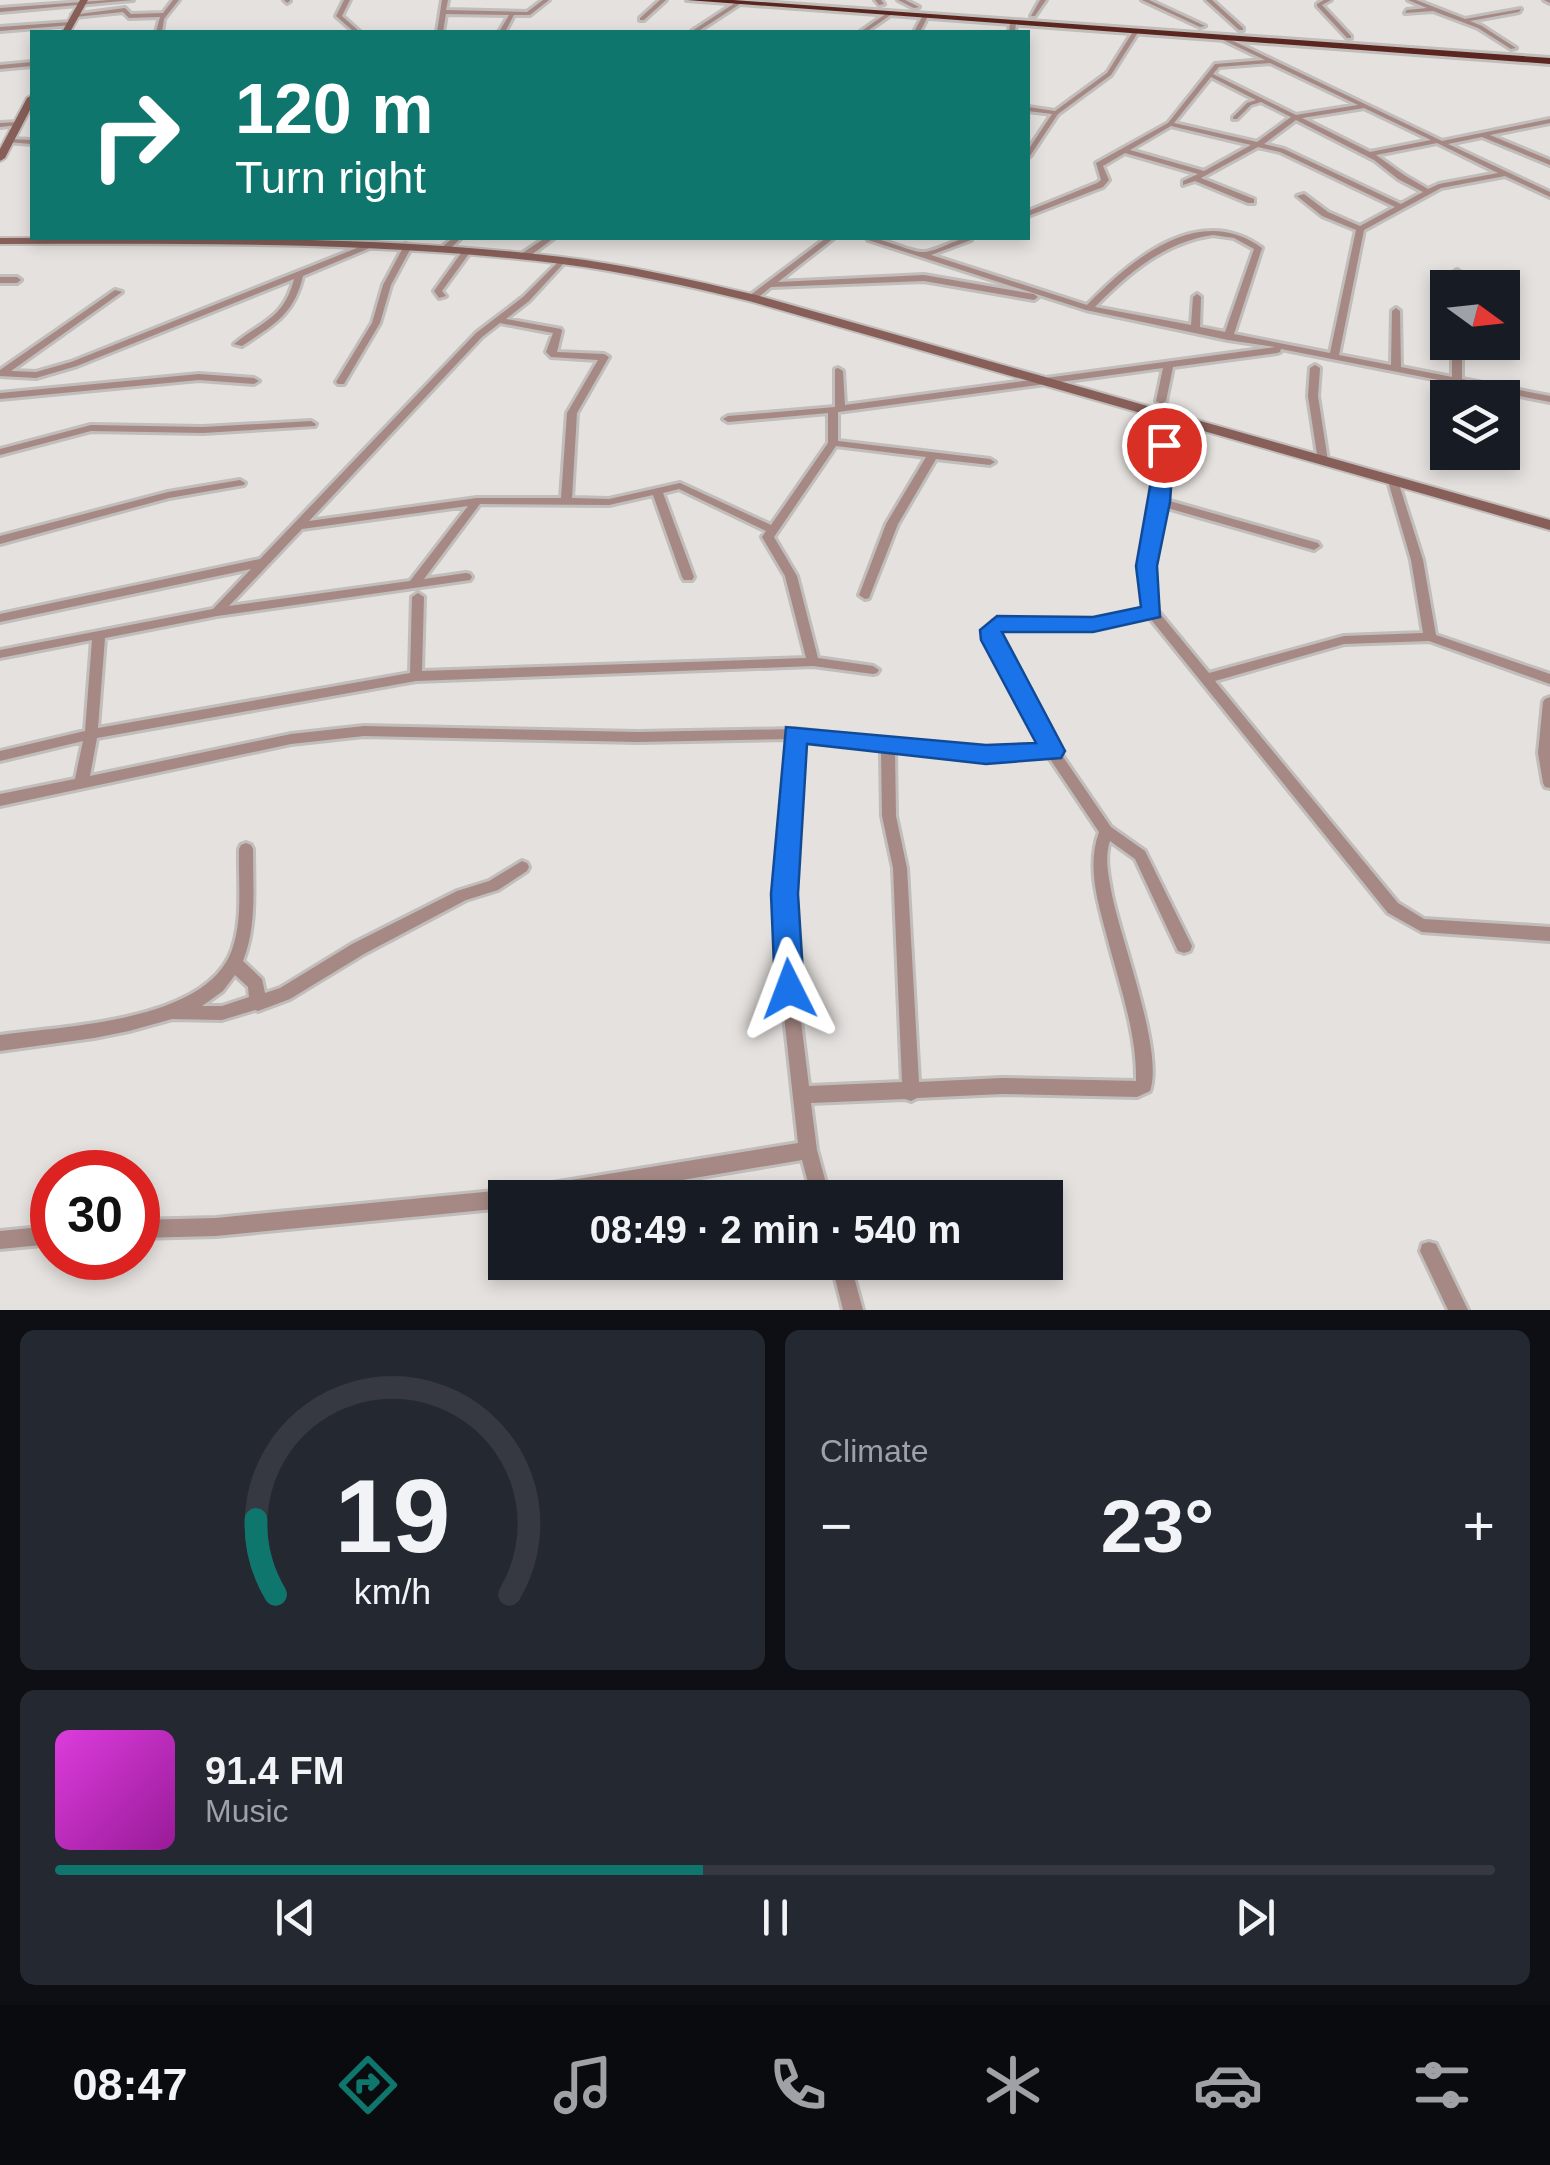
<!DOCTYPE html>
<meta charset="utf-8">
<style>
:root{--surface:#171b24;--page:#242831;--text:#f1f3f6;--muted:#9ea1a6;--line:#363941;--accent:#0f766e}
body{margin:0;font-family:Helvetica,sans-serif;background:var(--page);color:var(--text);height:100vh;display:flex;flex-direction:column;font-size:38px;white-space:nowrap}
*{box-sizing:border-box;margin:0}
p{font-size:32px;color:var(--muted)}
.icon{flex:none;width:55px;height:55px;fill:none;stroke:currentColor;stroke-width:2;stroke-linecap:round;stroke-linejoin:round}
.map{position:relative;height:1310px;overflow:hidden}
.drawer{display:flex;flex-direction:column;gap:20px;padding:20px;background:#0d0f14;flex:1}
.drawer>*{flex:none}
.top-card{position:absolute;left:30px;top:30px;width:1000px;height:210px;border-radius:0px;box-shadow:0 5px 15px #0003;background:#0f766e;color:#fff;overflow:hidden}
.needle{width:65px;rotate:105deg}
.fabs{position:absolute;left:1430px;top:270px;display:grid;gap:20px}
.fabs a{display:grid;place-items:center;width:90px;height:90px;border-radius:0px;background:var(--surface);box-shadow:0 5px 15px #0003;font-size:50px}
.speed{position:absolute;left:30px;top:1150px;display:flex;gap:20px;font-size:50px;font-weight:700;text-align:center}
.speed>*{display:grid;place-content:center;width:130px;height:130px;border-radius:50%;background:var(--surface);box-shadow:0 5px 15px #0003;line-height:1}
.speed .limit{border:15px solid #d22;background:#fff;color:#111}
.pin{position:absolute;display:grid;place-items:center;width:85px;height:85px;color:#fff;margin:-42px;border:5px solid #fff;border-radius:50%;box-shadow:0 2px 10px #0007}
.me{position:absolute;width:110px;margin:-55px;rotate:357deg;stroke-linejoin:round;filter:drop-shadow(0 0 8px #0008)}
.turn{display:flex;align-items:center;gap:35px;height:210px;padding:0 40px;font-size:45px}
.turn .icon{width:130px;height:130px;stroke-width:2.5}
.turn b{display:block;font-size:70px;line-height:85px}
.big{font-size:75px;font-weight:600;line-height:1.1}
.drawer .tile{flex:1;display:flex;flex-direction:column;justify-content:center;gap:15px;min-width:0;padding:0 35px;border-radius:15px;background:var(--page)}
.drawer .dial{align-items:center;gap:0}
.dial svg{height:260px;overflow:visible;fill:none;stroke:var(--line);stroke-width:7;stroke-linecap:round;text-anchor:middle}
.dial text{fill:var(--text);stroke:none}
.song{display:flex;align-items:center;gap:30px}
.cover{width:120px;height:120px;border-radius:15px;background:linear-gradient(135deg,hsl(300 70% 55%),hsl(300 70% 35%))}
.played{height:10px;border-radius:5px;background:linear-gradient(90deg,var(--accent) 45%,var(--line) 45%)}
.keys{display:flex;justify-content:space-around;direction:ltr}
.heat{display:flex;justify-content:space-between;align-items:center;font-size:55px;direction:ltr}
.drawer .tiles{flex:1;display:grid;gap:20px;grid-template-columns:1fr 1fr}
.tile:last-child{grid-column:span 2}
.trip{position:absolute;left:488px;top:1180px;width:575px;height:100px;border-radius:0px;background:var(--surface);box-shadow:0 5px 15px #0003;font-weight:600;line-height:100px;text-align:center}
.menu{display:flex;height:160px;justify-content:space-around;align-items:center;background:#090b0e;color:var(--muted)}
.menu .icon{width:70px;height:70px}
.menu .active{color:var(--accent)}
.menu b{font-size:45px;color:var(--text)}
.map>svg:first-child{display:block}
</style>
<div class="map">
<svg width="1550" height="1310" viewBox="0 0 1550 1310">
<rect width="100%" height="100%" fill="#e5e1de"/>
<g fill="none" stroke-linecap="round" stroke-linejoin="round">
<defs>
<g id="street">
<polygon points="109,0 133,0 0,12 0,8"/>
<polygon points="173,0 179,0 164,19 162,32 156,32 160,17 129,18 123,12 75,17 72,15 125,8 131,14 163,13"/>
<polygon points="284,0 290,0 290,1 287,3"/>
<polygon points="344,0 350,0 342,16 360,32 354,32 336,16"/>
<polygon points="442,0 448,0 446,10 527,12 543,0 549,0 530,15 514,15 505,32 499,32 509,15 446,14 443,32 437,32"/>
<polygon points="660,0 666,0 644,20 640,20 640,18"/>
<polygon points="875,0 881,0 884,4 879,5"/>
<polygon points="898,0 905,0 919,7 914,8"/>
<polygon points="1040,0 1046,0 1035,16 1031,16"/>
<polygon points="1142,0 1149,0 1205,26 1200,27"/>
<polygon points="1206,0 1212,0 1243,28 1243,30 1239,30"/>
<polygon points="1324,0 1331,0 1322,5 1351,36 1351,38 1347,38 1317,6 1317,4"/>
<polygon points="1408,0 1416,0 1465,19 1521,9 1519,12 1470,21 1482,26 1516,48 1511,49 1478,28 1433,11 1405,13 1407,10 1427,8"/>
<polygon points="1544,0 1550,0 1550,3"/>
<polygon points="738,1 740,4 697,32 692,31"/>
<polygon points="887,13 892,14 866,32 860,32"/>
<polygon points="923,15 928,16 920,32 914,32"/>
<polygon points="1013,21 1016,23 1015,32 1009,32 1010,23"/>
<polygon points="70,22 72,25 0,31 0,27"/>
<polygon points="1134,30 1139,31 1111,75 1058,114 1030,156 1028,157 1028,150 1052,114 1028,111 1028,107 1055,111 1107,73"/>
<path d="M1221,37h4l217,104 108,-22v4l-60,12 60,25v5l-68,-28 -34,7 102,48v5l-45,-21 -64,12 -77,42 -25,125 52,10 1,-54 4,-3 4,3 1,56 51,10v-35h10v37l88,17v6l-269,-53 -1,3 -3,1 -104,14 -7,34 -5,3 -5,-3 7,-33 -325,44v29l152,18 5,3 -5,3 -54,-6 -38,65 -29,74 -4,1 -6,-4 27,-71 40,-67 -90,-11 -62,91 23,39 21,82 55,8 6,4 -2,3 -4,1 -60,-8 -397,15 -319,57 -7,38 201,-42 73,-8 274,6 157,-3 191,21 57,-4 -57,-106 -1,-10 8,-9 4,-1 96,1 53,-12 -5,-43 14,-64 7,-85 5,-3 5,3 -6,83 152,43 2,3 -6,4 -150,-43 -11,59 5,45 51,62 135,-37 79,-3 -12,-73 -23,-79 5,-3 5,3 25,79 13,75 114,39v10l-121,-43 -85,3 -129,37 183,222 26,16 126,8v14l-128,-9 -34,-19 -239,-296 -56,12 -93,-1 -3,3 1,9 59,108 54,79 34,24 47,95 -2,5 -6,2 -6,-2 -43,-92 -25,-18c-6,17 -1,37 2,54 9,45 52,157 38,196l-13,6 -135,-3 -85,4 -6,3 -6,-2 -94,4 6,47 13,48h-18l-10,-38 -227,38h-70v10l-289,28 -78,2v-18l78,-2 289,-28 4,2 7,-3 282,-46 -17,-154 -5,-95 12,-155 -150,3 -274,-6 -73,8 -291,62v-12l75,-15 8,-38 -83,20v-10l85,-20 7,-91 -92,18v-8l213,-41 38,-40 -251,53v-8l260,-55 216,-226 47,-36 38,-38 4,2 -1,2 -35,38 -23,18 55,10 1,2 -5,21 47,2 5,3 -32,56 -5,85 37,1 71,-16 91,42 57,-82v-30l-100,9 -5,-3 5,-3 107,-9v-38l3,-1 5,3 2,34 430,-58 -47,-7 -142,-30 -218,-70 -1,-2c19,0 43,15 57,14 16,-1 30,-14 48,-14l-1,2 -40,15 156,50c45,-46 112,-103 175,-57l-28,86 96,19 26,-123 -34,-14 -25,-20 7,-2 24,18 32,14 35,-19 -115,-55 -22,-5 -57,31 53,21v4h-6l-53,-22 -12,4v-4l15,-7 -73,-21 -22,13 6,14 -6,7 -75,29v-5l69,-28 4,-3 -5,-17 72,-40 47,-59 50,-4 -44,-21zM1270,63l88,42 -62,10 -83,-41 6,-7zM1211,77l45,23 -9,3 -14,14v2h4l14,-14 10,-3 30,15 -34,25 -83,-19zM1364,108l67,32 -61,12 -68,-34zM1296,120l78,40 24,19 25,13 -22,12 -117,-55 -20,-5zM1171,126l80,19 -47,26 -74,-21zM1437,143l2,1 59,29 -59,11 -11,5 -24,-14 -28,-20zM1213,235l21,3 20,11 -29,83 -25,-5 1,-30 -4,-3 -4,3 -2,28 -96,-18c34,-35 70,-65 118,-72zM500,323l53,10 -7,19 5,5 47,3 -31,53 -6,85h-84l-168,23 173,-184zM679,489l87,42 -4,6 23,39 21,82 -384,13 2,-74 -6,-4 -6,4 -2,76 -312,55 7,-90 112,-22 253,-36 2,-3 -2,-3 -4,-1 -42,6 56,-75 129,1 44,-10 29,82 2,3h8l2,-3 -31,-84zM468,506l-58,75 -181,25 73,-77zM801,740l80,9 1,67 11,52 9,214 -93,4 -12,-97 -5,-95zM895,750l91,10 62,-4 51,76c-12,33 -2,67 7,101 12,48 31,98 30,148l-134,-3 -83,4 -12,-214 -11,-52z"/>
<polygon points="32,62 32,66 0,69 0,65"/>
<polygon points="18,122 20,123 20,125 0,127 0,123"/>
<polygon points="9,139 32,140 32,144 7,142 6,141"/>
<polygon points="453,238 461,238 448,251 442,251 442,247"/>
<polygon points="545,238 554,238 527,258 521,258 521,254"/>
<polygon points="826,238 834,238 778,282 924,275 1034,294 1038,297 1034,300 924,281 771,287 755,300 749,300 749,296"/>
<path d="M372,242l7,2 -76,32c-9,39 -30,49 -61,70l-8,-2c28,-23 50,-25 60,-65l-217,87 -41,12 -36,-2v-6l115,-80 7,2 -111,79 25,1 35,-10z"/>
<polygon points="405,244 412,246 391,285 380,323 344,384 338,384 336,382 372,323 383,285"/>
<polygon points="464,249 471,251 442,291 446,296 439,298 434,291"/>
<polygon points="1457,270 1461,273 1461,288 1453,288 1453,273"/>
<polygon points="0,277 17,277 21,280 17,283 0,283"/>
<polygon points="1315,365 1320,368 1318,396 1328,461 1323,464 1318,461 1308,396 1310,368"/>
<polygon points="199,374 254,378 259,381 254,384 199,380 0,399 0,393"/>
<polygon points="311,421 316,424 315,426 203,433 91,431 0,455 0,449 91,425 203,427"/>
<polygon points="240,480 245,483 244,485 169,498 0,544 0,536 168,492"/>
<polygon points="1550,697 1550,788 1545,787 1543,783 1538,753 1543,702 1545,699"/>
<path d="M246,843l5,2 2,4c0,38 4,77 -10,112l19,18 3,14 15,-5 72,-44 105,-53 32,-10 33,-20 5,2 2,4 -2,4 -29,19 -32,10 -102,54 -74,45 -32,12 -3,-1 -33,10 -50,-1 -43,12 -35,7 -94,13v-16c64,-9 197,-13 229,-78 15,-31 9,-74 10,-108l2,-4zM235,975l13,12 1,10 -27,9h-20l21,-15z"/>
<polygon points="52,1226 52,1244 0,1249 0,1231"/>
<polygon points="1429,1242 1436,1244 1468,1310 1448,1310 1420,1251 1422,1244"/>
<polygon points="831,1262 850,1262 863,1310 843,1310"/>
</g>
<g id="secondary">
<polygon points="80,0 88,0 70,32 62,32"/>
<polygon points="32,95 32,106 5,158 0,161 0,149 27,98"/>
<path d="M0,238c188,0 376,-3 562,19 66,8 130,23 194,38l794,225v10l-801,-229c-62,-15 -124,-29 -187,-37 -186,-23 -374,-20 -562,-20z"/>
</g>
<polygon id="highway" points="687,0 733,0 1550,58 1550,64"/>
</defs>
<!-- street casing -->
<use href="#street" stroke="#c0bdba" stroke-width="6"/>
<!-- secondary casing -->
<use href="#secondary" stroke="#c0bdba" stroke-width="4"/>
<!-- highway casing -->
<use href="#highway" stroke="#c0bdba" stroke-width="6"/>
<!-- street -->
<use href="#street" fill="#a68984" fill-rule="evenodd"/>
<!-- secondary -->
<use href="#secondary" fill="#875e58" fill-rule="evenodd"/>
<!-- highway -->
<use href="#highway" fill="#5a261f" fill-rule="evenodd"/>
</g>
<!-- route -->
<polygon fill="#1a73e8" stroke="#114b97" stroke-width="2.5" points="1158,441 1174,445 1170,502 1157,566 1160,617 1093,632 1002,632 1065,751 1061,758 986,764 807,744 798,894 804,989 800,999 789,1002 779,999 775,989 771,894 786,727 986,745 1036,743 981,640 980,630 997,616 1093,617 1141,607 1136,566"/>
</svg>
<div class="fabs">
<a><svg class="needle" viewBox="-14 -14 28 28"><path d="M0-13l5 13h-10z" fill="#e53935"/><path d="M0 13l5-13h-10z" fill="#9ea1a6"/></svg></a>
<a><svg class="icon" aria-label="layers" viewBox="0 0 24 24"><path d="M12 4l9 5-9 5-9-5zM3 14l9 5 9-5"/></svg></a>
</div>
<div class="speed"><div class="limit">30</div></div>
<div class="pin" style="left:1164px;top:445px;background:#d93025"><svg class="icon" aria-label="arrive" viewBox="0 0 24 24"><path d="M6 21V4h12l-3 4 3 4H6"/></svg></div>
<svg class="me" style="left:789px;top:989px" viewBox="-20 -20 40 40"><path d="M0-17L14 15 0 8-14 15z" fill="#1a73e8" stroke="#fff" stroke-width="4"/></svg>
<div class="trip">08:49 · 2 min · 540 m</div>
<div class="top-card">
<div class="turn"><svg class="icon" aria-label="right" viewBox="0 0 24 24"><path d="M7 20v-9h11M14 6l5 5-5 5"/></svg><div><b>120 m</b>Turn right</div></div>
</div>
</div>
<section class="drawer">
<div class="tiles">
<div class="tile dial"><svg viewBox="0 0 100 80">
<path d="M14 69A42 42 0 1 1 86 69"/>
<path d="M14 69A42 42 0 0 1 8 46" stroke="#0f766e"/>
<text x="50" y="56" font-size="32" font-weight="700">19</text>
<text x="50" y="72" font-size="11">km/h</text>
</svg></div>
<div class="tile"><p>Climate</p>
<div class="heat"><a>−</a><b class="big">23°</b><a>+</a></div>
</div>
<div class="tile">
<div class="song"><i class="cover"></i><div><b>91.4 FM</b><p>Music</p></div></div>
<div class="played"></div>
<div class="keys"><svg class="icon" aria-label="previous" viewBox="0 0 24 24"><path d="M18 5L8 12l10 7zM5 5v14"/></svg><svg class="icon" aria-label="pause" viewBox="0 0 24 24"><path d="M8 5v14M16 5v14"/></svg><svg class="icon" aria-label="next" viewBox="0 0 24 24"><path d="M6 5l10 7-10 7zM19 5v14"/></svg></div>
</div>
</div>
</section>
<nav class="menu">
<b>08:47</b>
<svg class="icon active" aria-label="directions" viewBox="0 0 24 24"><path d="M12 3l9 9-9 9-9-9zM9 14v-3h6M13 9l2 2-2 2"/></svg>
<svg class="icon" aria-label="music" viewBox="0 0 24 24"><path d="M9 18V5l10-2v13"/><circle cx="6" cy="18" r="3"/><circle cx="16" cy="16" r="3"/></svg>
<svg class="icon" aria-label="phone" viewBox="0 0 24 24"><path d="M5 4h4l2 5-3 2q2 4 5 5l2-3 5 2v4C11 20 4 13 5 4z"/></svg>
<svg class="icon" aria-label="climate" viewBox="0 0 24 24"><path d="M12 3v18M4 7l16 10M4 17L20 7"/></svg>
<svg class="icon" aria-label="car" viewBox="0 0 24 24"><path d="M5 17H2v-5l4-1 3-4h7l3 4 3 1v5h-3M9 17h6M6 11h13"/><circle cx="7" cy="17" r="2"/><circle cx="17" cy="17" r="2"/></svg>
<svg class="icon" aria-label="filters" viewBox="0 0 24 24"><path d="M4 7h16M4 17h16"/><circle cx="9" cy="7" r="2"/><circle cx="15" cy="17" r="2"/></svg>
</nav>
